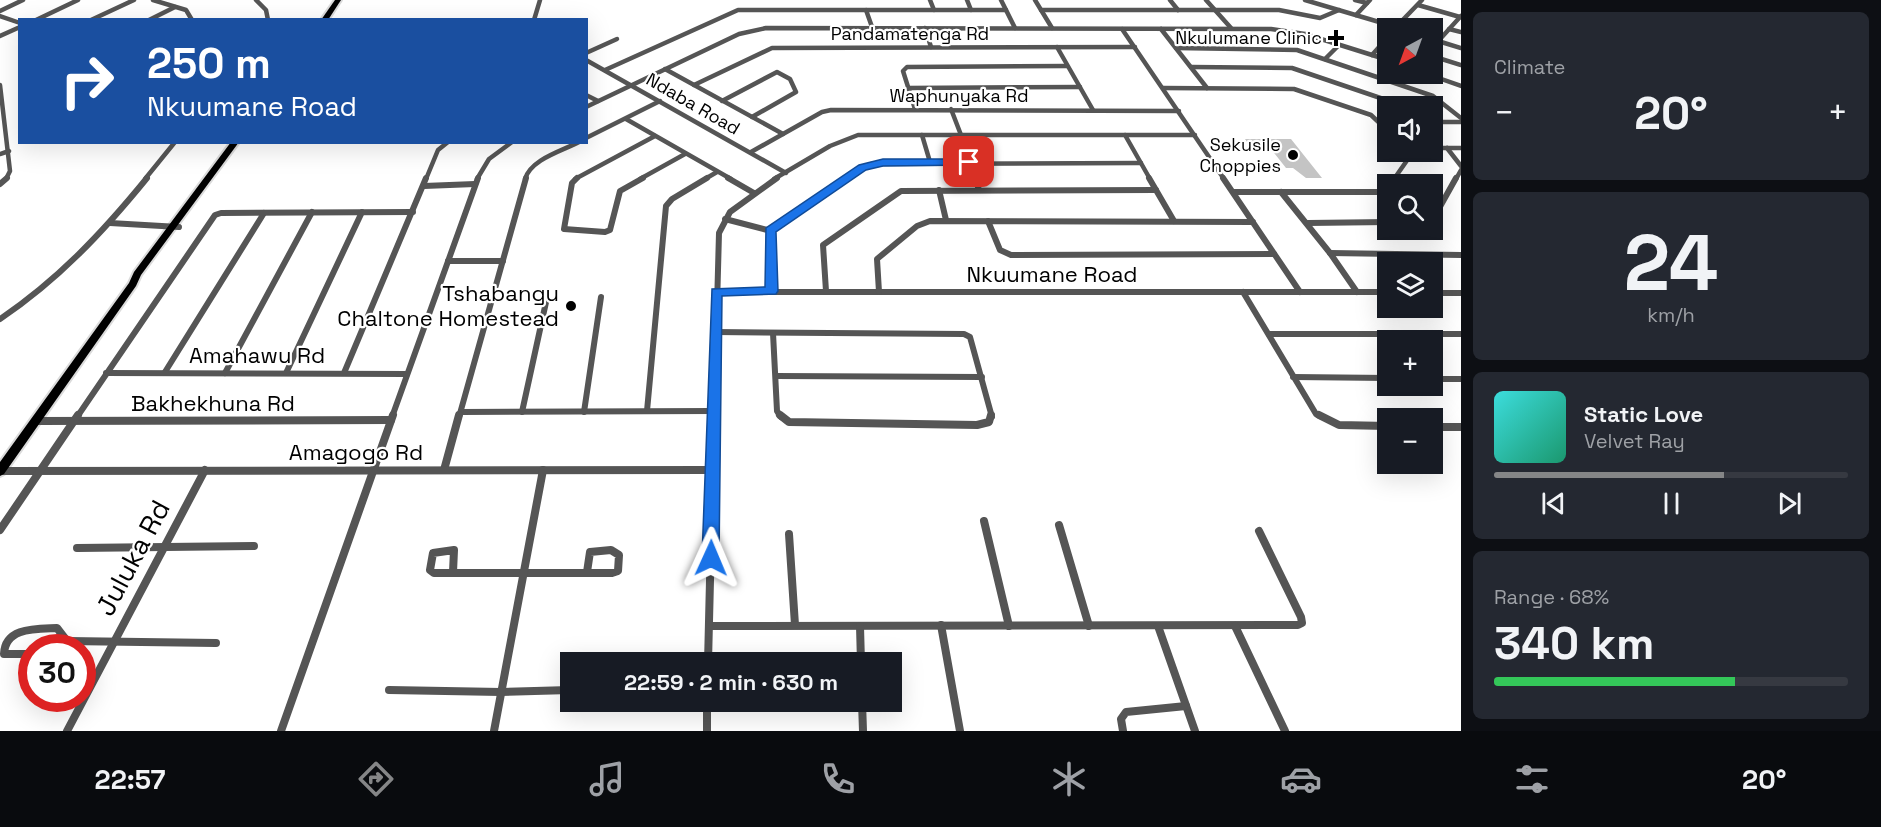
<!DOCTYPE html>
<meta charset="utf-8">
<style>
:root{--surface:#171b24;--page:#242831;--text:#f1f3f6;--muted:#9ea1a6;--line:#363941;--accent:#858687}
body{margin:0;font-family:"Space Grotesk",sans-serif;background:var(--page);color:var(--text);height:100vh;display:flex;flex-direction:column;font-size:22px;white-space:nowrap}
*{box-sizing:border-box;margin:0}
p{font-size:20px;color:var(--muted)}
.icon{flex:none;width:33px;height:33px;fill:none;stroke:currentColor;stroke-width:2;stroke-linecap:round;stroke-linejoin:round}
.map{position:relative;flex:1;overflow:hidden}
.drawer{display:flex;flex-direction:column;gap:12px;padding:12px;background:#0d0f14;width:420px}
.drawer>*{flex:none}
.top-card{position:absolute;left:18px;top:18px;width:570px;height:126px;border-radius:0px;box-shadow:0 6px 24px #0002;background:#1a4fa0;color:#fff;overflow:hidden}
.needle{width:39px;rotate:221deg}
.controls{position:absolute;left:1377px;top:18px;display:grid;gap:12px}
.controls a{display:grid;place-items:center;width:66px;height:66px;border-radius:0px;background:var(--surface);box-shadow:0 6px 24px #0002;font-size:30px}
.speed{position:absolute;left:18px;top:634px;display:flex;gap:12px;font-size:30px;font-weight:700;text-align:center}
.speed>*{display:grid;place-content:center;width:78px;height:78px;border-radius:50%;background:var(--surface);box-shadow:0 6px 24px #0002;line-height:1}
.speed .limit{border:9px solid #d22;background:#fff;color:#111}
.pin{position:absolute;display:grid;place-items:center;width:51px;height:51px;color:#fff;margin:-26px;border-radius:12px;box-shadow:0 3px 9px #0006}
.me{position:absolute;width:66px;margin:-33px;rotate:1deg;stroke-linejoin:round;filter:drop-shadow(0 0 4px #0008)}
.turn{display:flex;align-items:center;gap:21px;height:126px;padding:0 30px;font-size:27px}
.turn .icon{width:78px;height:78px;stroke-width:2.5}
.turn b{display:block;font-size:42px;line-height:51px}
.big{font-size:45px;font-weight:600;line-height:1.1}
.drawer .tile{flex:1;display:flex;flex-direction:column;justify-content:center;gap:9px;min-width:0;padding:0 21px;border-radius:9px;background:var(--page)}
.drawer .dial{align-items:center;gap:0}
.dial b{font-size:78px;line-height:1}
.song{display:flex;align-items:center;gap:18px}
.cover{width:72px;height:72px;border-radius:9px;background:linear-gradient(135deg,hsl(180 70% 55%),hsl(160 70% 35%))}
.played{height:6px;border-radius:3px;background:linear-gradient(90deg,var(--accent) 65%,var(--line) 65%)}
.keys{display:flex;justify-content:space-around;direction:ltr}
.heat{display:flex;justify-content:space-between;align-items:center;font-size:33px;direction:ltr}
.charge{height:9px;border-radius:4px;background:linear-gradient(90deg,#34c759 68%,var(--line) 0)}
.trip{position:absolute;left:560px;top:652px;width:342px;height:60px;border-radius:0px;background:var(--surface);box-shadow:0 6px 24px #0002;font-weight:600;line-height:60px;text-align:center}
.tabs{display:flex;height:96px;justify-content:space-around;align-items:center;background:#090b0e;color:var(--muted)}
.tabs .icon{width:42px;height:42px}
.tabs .on{color:var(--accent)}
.tabs b{font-size:27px;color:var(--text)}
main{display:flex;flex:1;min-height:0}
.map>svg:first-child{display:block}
</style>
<main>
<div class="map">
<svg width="1461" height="731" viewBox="0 0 1461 731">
<rect width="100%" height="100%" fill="#fff"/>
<!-- building -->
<polygon fill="#c4c4c4" points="1245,139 1291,139 1322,178 1306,178 1293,168 1286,168 1271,149 1252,149"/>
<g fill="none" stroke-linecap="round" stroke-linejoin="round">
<defs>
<g id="primary">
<polygon points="335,0 341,0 328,20 321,20"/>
<polygon points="231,142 239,142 141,275 136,286 4,474 0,476 0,462 129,283 134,272"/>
</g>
</defs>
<!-- primary casing -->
<use href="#primary" stroke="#dbdbdb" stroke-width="4"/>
<!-- street-far2 -->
<g stroke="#555" stroke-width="4.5">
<polyline points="153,0 186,10 192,20"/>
<polyline points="256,0 266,10 268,20"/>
<polyline points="930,0 934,10"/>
<polyline points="967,0 971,10"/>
<polyline points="1001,0 1015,28"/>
<polyline points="1035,0 1052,28"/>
<polyline points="1170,0 1178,10"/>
<polyline points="1206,0 1231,28"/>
<polyline points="1305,0 1396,27"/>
<polyline points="1355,0 1367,3"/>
<polyline points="1418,5 1460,17"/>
<polyline points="866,10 872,27"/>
<polyline points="1041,10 1279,10 1320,18 1339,10"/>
<polyline points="0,11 23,0"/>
<polyline points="1356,15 1370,0"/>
<polyline points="0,16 20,23"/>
<polyline points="36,20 78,0"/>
<polyline points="91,20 134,0"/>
<polyline points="149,20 175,7"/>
<polyline points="534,20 540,0"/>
<polyline points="925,28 931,47"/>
<polyline points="1395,28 1422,0"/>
<polyline points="1122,29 1224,179"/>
<polyline points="1161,29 1207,88"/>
<polyline points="1449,29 1461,32"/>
<polyline points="0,36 20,27"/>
<polyline points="1438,41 1461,48"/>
<polyline points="1057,47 1093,110"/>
<polyline points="1176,48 1297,50 1433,96 1461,118"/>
<polyline points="1432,48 1461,16"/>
<polyline points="586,53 617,39"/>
<polyline points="1372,55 1388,37"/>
<polyline points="1432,56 1461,65"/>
<polyline points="1325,59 1339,45"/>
<polyline points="586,60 786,173"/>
<polyline points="1191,67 1292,68 1404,106"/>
<polyline points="665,69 783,134"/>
<polyline points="605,70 738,10 1006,10"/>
<polyline points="1427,74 1461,86"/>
<polyline points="0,85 10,171 6,179"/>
<polyline points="694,85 772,48 1135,47"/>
<polyline points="908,88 1080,87"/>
<polyline points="1163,88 1294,89 1371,115 1388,131"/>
<polyline points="586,95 598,101"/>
<polyline points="722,101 777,72 790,79 796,92 752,117"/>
<polyline points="586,107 739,34 766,28 1271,29 1305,34 1388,60"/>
<polyline points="915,109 903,71 907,67 1067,66"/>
<polyline points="951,109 961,135"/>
<polyline points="626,119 731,179"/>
<polyline points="1432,122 1461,122"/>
<polyline points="922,135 930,162"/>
<polyline points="1125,135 1150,179"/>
<polyline points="586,138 660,101"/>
<polyline points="1432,148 1461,148"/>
<polyline points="1447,148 1461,166"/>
<polyline points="751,152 822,112 831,110 1179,111"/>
<polyline points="0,154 9,151"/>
<polyline points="969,162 975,179"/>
<polyline points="145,179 175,142"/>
<polyline points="426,179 438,150 448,142"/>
<polyline points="477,179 489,159 512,142"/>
<path d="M525,179c6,-20 37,-28 54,-37"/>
<polyline points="575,179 655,136"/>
<polyline points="640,179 685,154"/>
<polyline points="705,179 717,172"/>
<polyline points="774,179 830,146 858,135 1195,135"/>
<polyline points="845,179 871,164 1141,163"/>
<polyline points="1394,179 1408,159 1405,152"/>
<polyline points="1456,179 1461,170"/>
</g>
<!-- street-far1 -->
<g stroke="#555" stroke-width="6">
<polyline points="577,178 572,183 564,229 605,232 610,230 620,191 643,178"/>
<polyline points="728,178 754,193"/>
<polyline points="975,178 979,190"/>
<polyline points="1149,178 1174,221"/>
<polyline points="1223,178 1300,292"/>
<polyline points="0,184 7,178"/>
<polyline points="1391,184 1395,178"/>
<polyline points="424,186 475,184"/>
<polyline points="939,190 946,220"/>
<polyline points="1234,192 1378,192 1388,190"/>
<polyline points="1281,192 1330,253 1357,292"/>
<polyline points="725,219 771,231"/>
<polyline points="988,221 1000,250 1011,255 1274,254"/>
<polyline points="1432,221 1456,178"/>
<polyline points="110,223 179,227"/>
<polyline points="1308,223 1388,222"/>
<polyline points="1330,253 1461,255"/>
<polyline points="448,261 503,261"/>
<polyline points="771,291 771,231 848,178"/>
<polyline points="826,291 823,245 901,191 1156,190"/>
<polyline points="716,292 1388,292"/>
<polyline points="879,292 877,259 917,226 930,221 1253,222"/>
<polyline points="1243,292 1316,414 1322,417"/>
<polyline points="1432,293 1461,293"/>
<path d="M0,319c58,-39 103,-87 147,-141"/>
<polyline points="715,332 964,334 970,337 992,417"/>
<polyline points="773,333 777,411 781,417"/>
<polyline points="1269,334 1461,334"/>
<polyline points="165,372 264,213"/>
<polyline points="106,373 407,374"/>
<polyline points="225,373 312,212"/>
<polyline points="286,373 362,212"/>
<polyline points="344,373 426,178"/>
<polyline points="776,376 982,377"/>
<polyline points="1293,377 1388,378"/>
<polyline points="1432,379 1461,379"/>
<polyline points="647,411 666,206 672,199 707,178"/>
<polyline points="461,412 713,411"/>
<polyline points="522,412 548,293"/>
<polyline points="584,412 601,297"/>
<polyline points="77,417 215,215 221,213 413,212"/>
<polyline points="392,417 478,178"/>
<polyline points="459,417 526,178"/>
<polyline points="714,417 719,233 730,212 777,178"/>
</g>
<!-- street -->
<g stroke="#555" stroke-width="8">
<polyline points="780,415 789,422 977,425 989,422 991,415"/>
<polyline points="1319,415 1339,425 1388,426"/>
<polyline points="36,421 391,420"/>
<polyline points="1432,427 1461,427"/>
<polyline points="444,470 459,415"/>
<polyline points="0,471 712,470"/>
<polyline points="984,521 1009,626"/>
<polyline points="1059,525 1089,626"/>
<polyline points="0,530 78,415"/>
<polyline points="789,534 795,625"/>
<polyline points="77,548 254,546"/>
<polyline points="453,572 454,550 433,553 430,570 434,573 612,573 618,571 619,555 611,550 590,552 587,572"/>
<polyline points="941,625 960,731"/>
<polyline points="709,626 1298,625 1302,623 1301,617 1259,531"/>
<polyline points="860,626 861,663"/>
<polyline points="1158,626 1195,731"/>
<polyline points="1235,626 1285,731"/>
<polyline points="56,648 67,641 216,643"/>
<path d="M32,654h-28c1,-27 32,-25 53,-26l10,13"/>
<polyline points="708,663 714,415"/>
<polyline points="389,690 501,692 570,690"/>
<polyline points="707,702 707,731"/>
<polyline points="862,702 863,731"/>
<polyline points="67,731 205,470"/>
<polyline points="281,731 393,415"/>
<polyline points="494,731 543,470"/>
<polyline points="1123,731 1121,719 1126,712 1186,706"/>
</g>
<!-- primary -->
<use href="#primary" fill="#000" fill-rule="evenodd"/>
</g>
<!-- route -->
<polygon fill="#1a73e8" stroke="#114b97" stroke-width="1.5" points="969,159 974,162 972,165 883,166 866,170 776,232 778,291 776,294 722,296 719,558 717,563 711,565 705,563 702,558 712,289 765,287 766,228 859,165 883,159"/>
<!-- markers -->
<g fill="#000" stroke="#fff" stroke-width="2">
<path d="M1333 29h6v6h6v6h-6v6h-6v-6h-6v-6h6z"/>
<circle cx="1293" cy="155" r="6"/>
<circle cx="571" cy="306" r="6"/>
</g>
<g text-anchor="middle" stroke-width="4.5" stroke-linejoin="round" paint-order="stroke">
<!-- far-street labels -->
<g font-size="18" fill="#000" stroke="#fff">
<text x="910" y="40">Pandamatenga Rd</text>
<text x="959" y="102">Waphunyaka Rd</text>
<text transform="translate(693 104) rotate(30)" y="6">Ndaba Road</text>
</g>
<!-- far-poi labels -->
<g font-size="18" fill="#000" stroke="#fff" text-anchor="end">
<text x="1322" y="44">Nkulumane Clinic</text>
<text x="1281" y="151">Sekusile<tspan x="1281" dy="21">Choppies</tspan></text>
</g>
<!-- street labels -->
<g font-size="22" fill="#000" stroke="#fff">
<text x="1052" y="282">Nkuumane Road</text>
<text x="257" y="363">Amahawu Rd</text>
<text x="213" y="411">Bakhekhuna Rd</text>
<text x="356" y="460">Amagogo Rd</text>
</g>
<!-- poi labels -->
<g font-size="22" fill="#000" stroke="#fff" text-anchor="end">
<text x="559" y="301">Tshabangu<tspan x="559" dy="25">Chaltone Homestead</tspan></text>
</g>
<!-- near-street labels -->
<g font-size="27" fill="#000" stroke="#fff">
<text transform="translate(133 558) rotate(-62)" y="9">Juluka Rd</text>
</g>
</g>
</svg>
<div class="controls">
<a><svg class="needle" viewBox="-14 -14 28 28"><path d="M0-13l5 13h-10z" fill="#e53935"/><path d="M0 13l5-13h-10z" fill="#9ea1a6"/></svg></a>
<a><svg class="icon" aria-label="sound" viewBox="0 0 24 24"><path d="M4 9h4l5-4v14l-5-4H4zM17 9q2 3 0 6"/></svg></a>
<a><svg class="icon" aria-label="search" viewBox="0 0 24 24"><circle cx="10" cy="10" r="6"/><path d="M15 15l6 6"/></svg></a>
<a><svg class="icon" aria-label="layers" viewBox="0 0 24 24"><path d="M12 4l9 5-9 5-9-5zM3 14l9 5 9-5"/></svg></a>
<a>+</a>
<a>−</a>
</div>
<div class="speed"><div class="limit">30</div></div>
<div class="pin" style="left:969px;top:162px;background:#d93025"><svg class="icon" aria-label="arrive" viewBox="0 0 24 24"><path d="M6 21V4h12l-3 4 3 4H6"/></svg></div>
<svg class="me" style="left:711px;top:558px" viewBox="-20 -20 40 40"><path d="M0-17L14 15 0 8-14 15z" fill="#1a73e8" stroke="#fff" stroke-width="4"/></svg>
<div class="trip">22:59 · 2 min · 630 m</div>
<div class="top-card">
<div class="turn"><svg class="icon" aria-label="right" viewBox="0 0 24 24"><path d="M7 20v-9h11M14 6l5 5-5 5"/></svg><div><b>250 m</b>Nkuumane Road</div></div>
</div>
</div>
<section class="drawer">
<div class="tile"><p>Climate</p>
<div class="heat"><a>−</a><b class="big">20°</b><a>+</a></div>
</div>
<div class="tile dial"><b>24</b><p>km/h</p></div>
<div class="tile">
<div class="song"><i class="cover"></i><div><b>Static Love</b><p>Velvet Ray</p></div></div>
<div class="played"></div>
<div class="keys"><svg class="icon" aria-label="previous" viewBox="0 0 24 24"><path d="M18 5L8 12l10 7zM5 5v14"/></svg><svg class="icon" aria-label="pause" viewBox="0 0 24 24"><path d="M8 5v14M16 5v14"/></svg><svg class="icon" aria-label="next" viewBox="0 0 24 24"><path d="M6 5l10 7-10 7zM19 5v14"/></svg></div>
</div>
<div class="tile"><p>Range · 68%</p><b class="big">340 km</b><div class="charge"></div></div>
</section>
</main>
<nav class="tabs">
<b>22:57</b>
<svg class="icon on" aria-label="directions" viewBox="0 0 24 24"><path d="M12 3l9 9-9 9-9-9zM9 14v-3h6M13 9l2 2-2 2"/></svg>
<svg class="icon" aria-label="music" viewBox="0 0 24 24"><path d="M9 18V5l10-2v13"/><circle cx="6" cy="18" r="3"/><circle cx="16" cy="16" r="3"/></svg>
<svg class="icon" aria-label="phone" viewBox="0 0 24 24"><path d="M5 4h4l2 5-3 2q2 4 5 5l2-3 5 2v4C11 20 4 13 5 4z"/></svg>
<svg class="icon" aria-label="climate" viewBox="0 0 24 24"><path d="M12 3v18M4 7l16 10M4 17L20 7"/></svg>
<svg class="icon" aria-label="car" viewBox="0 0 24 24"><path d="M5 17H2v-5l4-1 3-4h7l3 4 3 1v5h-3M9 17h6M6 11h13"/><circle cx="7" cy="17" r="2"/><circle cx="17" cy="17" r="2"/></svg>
<svg class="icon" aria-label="filters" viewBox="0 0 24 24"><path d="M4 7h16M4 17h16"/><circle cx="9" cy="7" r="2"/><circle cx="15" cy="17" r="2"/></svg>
<b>20°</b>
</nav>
